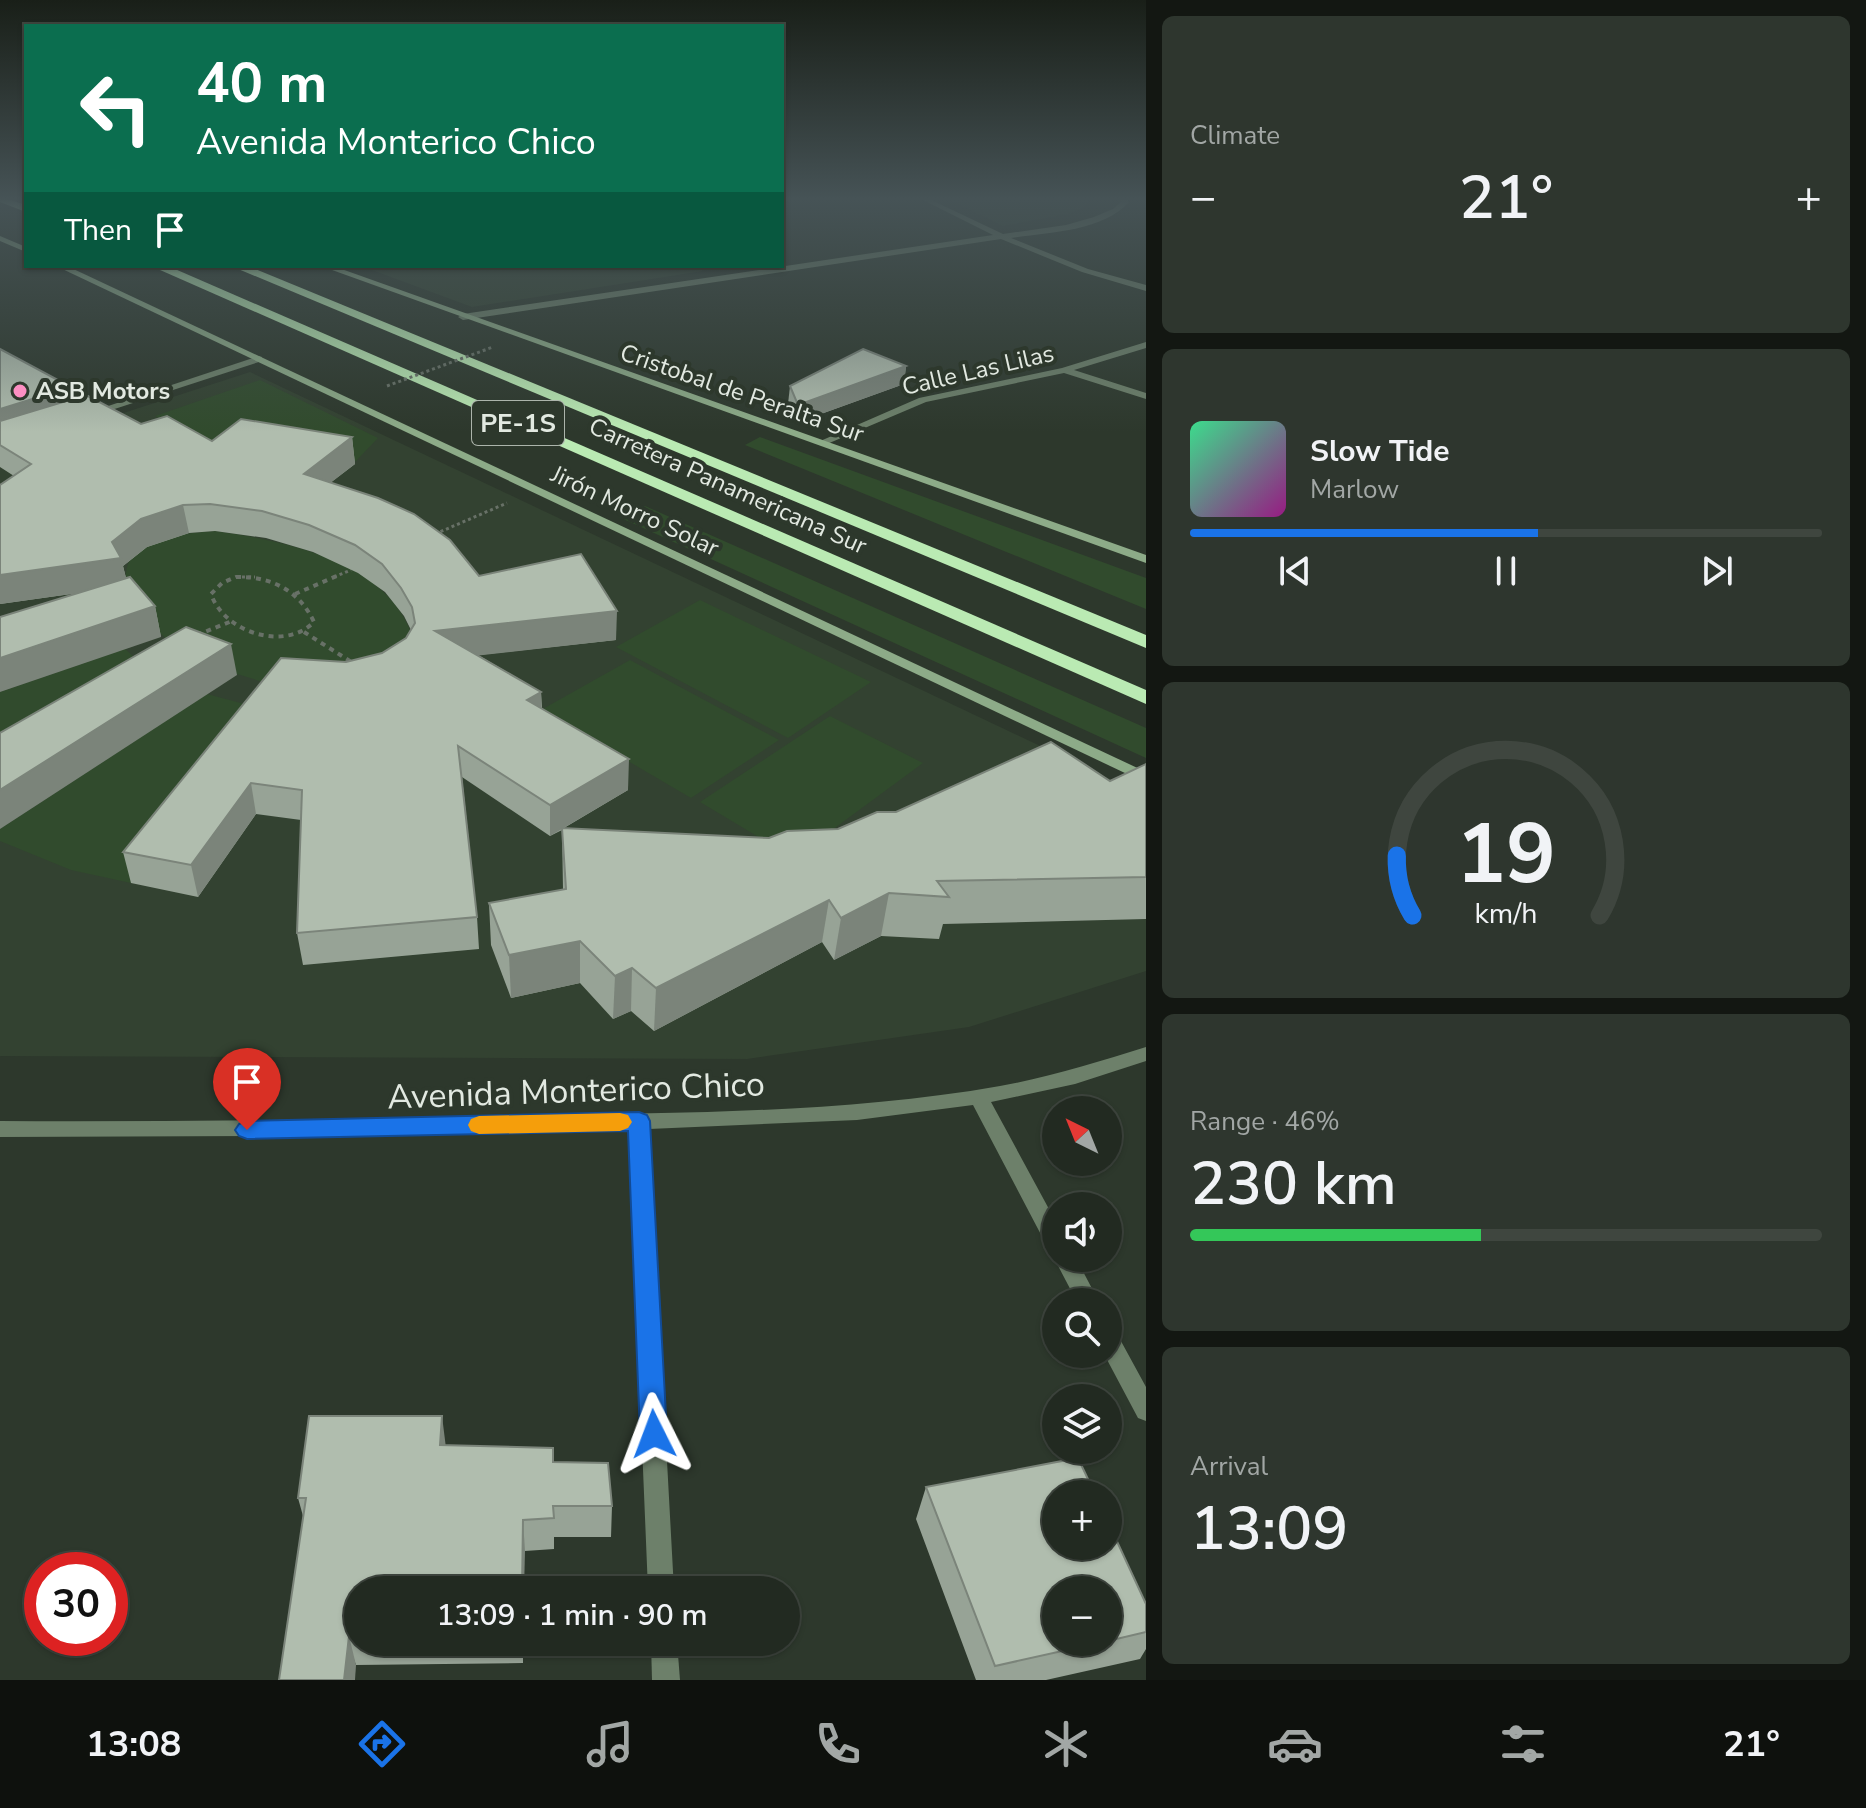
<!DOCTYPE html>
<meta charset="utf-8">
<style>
:root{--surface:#222a21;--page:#2e362e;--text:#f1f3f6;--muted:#a2a7a5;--line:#3f463f;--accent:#1a73e8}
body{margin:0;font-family:"Nunito Sans",sans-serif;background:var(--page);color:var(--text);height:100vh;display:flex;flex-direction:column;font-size:30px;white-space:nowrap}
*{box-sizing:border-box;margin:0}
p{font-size:26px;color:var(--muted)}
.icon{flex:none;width:44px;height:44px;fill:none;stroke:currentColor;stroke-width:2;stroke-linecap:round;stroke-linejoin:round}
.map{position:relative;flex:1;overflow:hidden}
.details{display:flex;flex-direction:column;gap:16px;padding:16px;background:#131712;width:720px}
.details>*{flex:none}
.hud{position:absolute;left:24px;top:24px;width:760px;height:244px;border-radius:0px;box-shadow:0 2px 6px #0004,0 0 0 2px var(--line);background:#0b6e4f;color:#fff;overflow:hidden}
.needle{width:52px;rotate:317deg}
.tools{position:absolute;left:1042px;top:1096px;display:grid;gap:16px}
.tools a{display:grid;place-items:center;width:80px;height:80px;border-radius:50%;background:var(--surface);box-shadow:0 2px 6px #0004,0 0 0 2px var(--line);font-size:40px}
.speed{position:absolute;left:24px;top:1552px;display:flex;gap:16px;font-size:40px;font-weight:700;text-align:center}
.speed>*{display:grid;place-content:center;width:104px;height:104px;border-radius:50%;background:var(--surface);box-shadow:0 2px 6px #0004,0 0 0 2px var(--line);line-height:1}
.speed .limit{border:12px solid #d22;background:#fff;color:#111}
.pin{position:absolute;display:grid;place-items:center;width:68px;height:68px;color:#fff;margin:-82px -34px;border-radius:50% 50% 50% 0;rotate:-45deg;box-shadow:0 0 8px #0007}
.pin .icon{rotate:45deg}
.me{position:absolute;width:88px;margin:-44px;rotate:357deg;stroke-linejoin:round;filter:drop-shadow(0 0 6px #0008)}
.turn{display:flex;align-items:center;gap:28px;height:168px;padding:0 40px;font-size:36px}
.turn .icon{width:104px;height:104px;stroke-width:2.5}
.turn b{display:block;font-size:56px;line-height:68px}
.then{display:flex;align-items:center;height:76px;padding:0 40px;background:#0003;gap:16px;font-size:30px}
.big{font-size:60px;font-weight:600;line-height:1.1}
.details .widget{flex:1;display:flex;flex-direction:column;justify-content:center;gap:12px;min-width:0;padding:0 28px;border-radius:12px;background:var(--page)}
.details .dial{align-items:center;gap:0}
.dial svg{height:208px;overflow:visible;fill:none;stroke:var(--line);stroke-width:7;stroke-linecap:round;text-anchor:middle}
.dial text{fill:var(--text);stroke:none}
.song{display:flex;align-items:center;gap:24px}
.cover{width:96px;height:96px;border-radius:12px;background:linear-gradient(135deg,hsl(150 70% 55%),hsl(310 70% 35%))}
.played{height:8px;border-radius:4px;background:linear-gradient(90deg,var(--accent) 55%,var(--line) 55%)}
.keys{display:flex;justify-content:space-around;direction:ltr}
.heat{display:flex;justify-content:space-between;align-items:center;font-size:44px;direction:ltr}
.charge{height:12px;border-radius:6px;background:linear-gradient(90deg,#34c759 46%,var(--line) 0)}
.trip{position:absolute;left:344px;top:1576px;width:456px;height:80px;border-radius:40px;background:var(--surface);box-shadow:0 2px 6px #0004,0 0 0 2px var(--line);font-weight:600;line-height:80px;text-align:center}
.menu{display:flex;height:128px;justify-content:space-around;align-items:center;background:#0e110d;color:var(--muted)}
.menu .icon{width:56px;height:56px}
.menu .on{color:var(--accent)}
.menu b{font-size:36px;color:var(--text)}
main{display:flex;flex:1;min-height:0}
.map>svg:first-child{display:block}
</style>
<main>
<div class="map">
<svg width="1146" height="1680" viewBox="0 0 1146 1680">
<rect width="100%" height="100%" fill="#2d382c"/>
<!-- built -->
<g fill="#334231">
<polygon points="944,197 1085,197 1088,202 1084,208 1067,214 1003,226"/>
<polygon points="361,266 695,266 703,271 472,307"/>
<polygon points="250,372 1146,796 1146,971 969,1027 747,1059 0,1056 0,453"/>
</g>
<!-- green -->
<g fill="#314b2d">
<polygon points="260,380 378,438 356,461 302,451 210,447 155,416"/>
<polygon points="760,437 1146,578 1146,609 745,445"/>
<polygon points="645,506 1146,728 1146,758 619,517"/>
<path d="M215,531c75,11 186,32 202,122l-154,29 -42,-13 -45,-22 -22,-19 -29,-46c1,-6 1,-15 4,-20 15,-26 60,-29 86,-31z"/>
<polygon points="700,600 871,682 788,738 616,647"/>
<polygon points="125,649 134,657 0,772 0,692"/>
<polygon points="630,660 779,740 691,798 541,710"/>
<polygon points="207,694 248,705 131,883 71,870 0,841 0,829"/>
<polygon points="830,716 923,763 794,858 700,802"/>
</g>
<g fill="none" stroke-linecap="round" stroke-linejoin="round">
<!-- path-far1 -->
<g stroke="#687167" stroke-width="3" stroke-dasharray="3 3" stroke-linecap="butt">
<polyline points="435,534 507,503"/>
<polyline points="236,577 255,577"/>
<polyline points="334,577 351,570"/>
</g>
<!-- path -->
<g stroke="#687167" stroke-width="4" stroke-dasharray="5 5" stroke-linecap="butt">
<path d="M236,577c34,-1 63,13 78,45 -30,30 -90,10 -103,-28l11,-11z"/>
<polyline points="295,594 339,575"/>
<polyline points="304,632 353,663"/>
<polyline points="197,635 232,621"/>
</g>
<!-- lane -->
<polygon fill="#6d806a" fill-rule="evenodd" points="259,356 262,357 262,361 93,416 84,414"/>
<!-- street -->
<g fill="#6d806a" fill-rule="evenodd">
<path d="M917,197h8l78,37 63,-9 28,-8 19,-8 8,-7 -2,-5h6l4,5c-27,30 -81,30 -118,36l77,31 58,16v6l-64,-19 -81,-33 -538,81 -5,-3 5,-3 530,-79z"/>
<polygon points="1146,342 1146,348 1074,370 1146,393 1146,399 1064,373 926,402 827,444 818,442 919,398 1062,368"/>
<path d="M1146,1047v14l-71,23 -84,18 65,120v29l-8,-3 -75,-143 -116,15 -208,9 25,461h-26l-19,-460 -348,6 -281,1v-16c179,1 358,-2 537,-5 155,-4 310,-3 463,-30 50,-9 98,-24 146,-39z"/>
<polygon points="1056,1254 1056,1258 1076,1258 1099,1302 1077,1302 1054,1258"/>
<polygon points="1108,1329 1116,1332 1146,1387 1146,1421 1138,1418 1104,1354 1108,1354"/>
<polygon points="651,1642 677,1642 680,1680 652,1680"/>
</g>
<!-- secondary -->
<g fill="#8dab88" fill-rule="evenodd">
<polygon points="0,236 26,247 26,252 0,241"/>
<polygon points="56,266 67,266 1146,772 1146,783"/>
<polygon points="321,266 333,266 1146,555 1146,563"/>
</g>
<!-- highway -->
<g fill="#baeab3" fill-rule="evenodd">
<polygon points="0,197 26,205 26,212 0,202"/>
<polygon points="151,266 168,266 1146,690 1146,704"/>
<polygon points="231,266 248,266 1146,635 1146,648"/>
</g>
<!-- path-bridge -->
<polyline stroke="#687167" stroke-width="3" stroke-dasharray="3 3" stroke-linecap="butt" points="387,386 493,347"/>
</g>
<!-- wall -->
<g fill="#97a396" fill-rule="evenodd">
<polygon points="0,349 74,399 141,424 212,441 352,437 355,464 330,483 479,576 616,640 478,655 541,692 542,708 628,790 564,828 769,838 838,829 896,812 1110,781 1146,764 1146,919 943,924 939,939 881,936 834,960 822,942 654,1031 631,1011 613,1019 580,983 511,998 491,945 489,903 563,890 562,830 550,836 462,777 477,917 479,949 303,965 297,933 301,820 256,814 198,897 131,883 123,852 346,662 382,653 406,638 411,630 404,616 385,592 358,573 313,552 266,538 215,531 189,533 147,547 123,566 126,578 155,606 161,637 78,593 0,604 0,485 14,476 0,467"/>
<polygon points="906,366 904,384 796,423 788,404 790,386"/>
<polygon points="445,1445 553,1462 612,1506 611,1537 554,1537 554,1549 525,1551 358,1590 358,1642 523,1642 523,1663 356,1665 303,1516 298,1498"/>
<path d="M926,1487l220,117v45l-6,10 -94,21h-70l-60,-161zM1108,1590v52h-52z"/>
</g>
<!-- shaded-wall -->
<g fill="#7b847a">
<polygon points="782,197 811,197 782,201"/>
<polygon points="906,366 904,384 796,423 798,405"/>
<polygon points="71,387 77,412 0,437 0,409"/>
<polygon points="352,437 355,464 307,501 304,474"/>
<polygon points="183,505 189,533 147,547 123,566 128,586 0,604 0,575 112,542 141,519"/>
<polygon points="155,606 161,637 0,692 0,658"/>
<polygon points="617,611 616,640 438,660 435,631"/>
<polygon points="231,644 237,675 0,829 0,790"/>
<polygon points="541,692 542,722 527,700"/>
<polygon points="629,759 628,790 550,836 550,805"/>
<polygon points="251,783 256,814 198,897 191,865"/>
<polygon points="889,893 881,936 834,960 841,918"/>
<polygon points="829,900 822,942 654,1031 656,988"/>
<polygon points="580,941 580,983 511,998 509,955"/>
<polygon points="632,968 631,1011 613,1019 615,976"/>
<polygon points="442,1416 446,1448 440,1445"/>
<polygon points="523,1520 525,1551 524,1590 522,1590"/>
<polygon points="349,1636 356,1665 355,1680 344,1680"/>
</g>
<!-- building -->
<g fill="#b0bdae" stroke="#7b847a" stroke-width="2">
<polygon points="0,349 71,387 0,409"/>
<polygon points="863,349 906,366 798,405 790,386"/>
<polygon points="86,395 141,424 167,416 212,441 241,419 352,437 304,474 378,498 414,514 450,540 479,576 581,554 617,611 435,631 541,692 527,700 629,759 550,805 458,746 477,917 297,933 302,790 251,783 191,865 123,852 281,658 346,662 382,653 406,638 415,623 412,607 401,588 382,564 355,545 309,525 262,511 210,504 183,505 141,519 112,542 121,558 0,575 0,485 31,464 0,445 0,421"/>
<polygon points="130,577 155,606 0,658 0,617"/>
<polygon points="186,627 231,644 0,790 0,733"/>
<polygon points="1051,742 1110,781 1146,764 1146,877 937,881 949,897 889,893 841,918 829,900 656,988 632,968 615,976 580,941 509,955 489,903 566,889 562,828 769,838 787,831 838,829 877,812 896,812"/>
<polygon points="309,1416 442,1416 440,1445 553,1448 553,1462 608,1463 612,1506 553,1506 554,1518 523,1520 522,1590 358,1590 358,1636 349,1636 344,1680 279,1680 306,1498 298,1498"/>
<polygon points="1078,1458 1095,1494 1056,1494 1056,1546 1108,1546 1108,1522 1146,1604 1146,1632 1108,1641 1108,1590 1056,1590 1056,1642 1103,1642 995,1666 926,1487"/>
</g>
<!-- sky -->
<linearGradient id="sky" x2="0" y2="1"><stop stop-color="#191f18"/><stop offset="0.46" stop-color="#465356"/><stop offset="1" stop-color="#465356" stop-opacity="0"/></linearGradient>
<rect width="1146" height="432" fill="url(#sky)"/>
<!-- route -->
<polygon fill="#1a73e8" stroke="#114b97" stroke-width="2" points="639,1112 647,1115 650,1121 667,1434 663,1443 654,1447 644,1443 640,1434 628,1131 247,1139 239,1136 235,1130 239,1124 247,1121"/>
<!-- slow -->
<polygon fill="#f59e0b" points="620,1113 628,1115 632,1122 628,1128 620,1131 479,1134 471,1131 468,1125 471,1119 479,1116"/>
<!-- markers -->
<circle fill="#fc8fc2" stroke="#2d382c" stroke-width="3" cx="20" cy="391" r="8"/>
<g text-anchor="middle" stroke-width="8" stroke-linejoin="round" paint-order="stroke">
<!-- far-street labels -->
<g font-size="24" fill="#e2e9e1" stroke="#2d382c">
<text transform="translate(978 370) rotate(-13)" y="8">Calle Las Lilas</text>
<text transform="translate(742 393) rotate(19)" y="8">Cristobal de Peralta Sur</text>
<text transform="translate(728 486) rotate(24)" y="8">Carretera Panamericana Sur</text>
<text transform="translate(635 511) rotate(25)" y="8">Jirón Morro Solar</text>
</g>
<!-- far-poi labels -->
<g font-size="24" font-weight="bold" fill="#e2e9e1" stroke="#2d382c" text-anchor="start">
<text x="36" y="399">ASB Motors</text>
</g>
<!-- shield labels -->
<rect fill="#2d382c" stroke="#acb4ab" stroke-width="2" x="472" y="401" width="92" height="44" rx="6"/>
<g font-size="26" font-weight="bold" fill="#e2e9e1">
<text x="518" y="432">PE-1S</text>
</g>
<!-- near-street labels -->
<g font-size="34" fill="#e2e9e1" stroke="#2d382c">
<text transform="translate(576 1090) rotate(-2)" y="12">Avenida Monterico Chico</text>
</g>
</g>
</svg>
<div class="tools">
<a><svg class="needle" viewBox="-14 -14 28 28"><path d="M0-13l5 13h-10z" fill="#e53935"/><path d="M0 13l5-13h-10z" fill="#a2a7a5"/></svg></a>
<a><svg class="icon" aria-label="sound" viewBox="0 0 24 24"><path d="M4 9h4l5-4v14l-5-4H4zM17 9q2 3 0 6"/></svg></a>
<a><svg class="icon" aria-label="search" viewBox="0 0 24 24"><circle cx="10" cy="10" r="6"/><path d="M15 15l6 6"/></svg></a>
<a><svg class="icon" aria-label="layers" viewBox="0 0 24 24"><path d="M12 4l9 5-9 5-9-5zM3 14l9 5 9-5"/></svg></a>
<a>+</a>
<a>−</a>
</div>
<div class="speed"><div class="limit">30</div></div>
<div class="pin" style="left:247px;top:1130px;background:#d93025"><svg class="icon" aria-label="arrive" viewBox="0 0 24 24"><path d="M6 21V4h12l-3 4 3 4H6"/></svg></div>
<svg class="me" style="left:654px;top:1434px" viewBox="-20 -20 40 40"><path d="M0-17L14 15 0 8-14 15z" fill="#1a73e8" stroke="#fff" stroke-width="4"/></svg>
<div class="trip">13:09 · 1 min · 90 m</div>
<div class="hud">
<div class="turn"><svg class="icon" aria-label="left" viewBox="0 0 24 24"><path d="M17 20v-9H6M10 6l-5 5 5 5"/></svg><div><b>40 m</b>Avenida Monterico Chico</div></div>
<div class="then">Then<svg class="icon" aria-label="arrive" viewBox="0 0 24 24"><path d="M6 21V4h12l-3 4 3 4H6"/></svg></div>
</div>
</div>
<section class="details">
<div class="widget"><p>Climate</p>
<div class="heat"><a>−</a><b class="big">21°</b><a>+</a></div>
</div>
<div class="widget">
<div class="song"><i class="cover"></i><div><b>Slow Tide</b><p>Marlow</p></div></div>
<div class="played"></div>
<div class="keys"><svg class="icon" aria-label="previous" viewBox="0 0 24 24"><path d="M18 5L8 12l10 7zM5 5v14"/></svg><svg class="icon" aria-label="pause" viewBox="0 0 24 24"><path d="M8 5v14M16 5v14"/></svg><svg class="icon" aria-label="next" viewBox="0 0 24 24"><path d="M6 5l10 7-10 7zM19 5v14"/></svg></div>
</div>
<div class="widget dial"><svg viewBox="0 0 100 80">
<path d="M14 69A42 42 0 1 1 86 69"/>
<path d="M14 69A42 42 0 0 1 8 46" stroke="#1a73e8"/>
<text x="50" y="56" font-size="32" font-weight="700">19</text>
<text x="50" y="72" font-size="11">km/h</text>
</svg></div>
<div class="widget"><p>Range · 46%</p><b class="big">230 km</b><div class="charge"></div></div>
<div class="widget"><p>Arrival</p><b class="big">13:09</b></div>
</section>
</main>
<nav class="menu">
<b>13:08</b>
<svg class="icon on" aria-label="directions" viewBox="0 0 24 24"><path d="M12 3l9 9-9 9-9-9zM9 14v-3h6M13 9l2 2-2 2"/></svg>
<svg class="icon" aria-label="music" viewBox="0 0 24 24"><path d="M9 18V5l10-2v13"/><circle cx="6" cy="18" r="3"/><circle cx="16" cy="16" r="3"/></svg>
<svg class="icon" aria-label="phone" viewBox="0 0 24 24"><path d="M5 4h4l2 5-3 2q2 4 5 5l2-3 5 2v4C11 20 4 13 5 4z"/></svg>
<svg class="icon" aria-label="climate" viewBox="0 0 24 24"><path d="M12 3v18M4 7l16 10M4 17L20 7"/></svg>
<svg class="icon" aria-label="car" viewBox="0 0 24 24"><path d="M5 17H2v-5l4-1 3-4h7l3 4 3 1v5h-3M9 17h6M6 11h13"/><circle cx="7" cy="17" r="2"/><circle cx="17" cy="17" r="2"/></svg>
<svg class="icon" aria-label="filters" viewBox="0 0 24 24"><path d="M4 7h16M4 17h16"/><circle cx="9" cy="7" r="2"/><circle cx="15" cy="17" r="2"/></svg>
<b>21°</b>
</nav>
